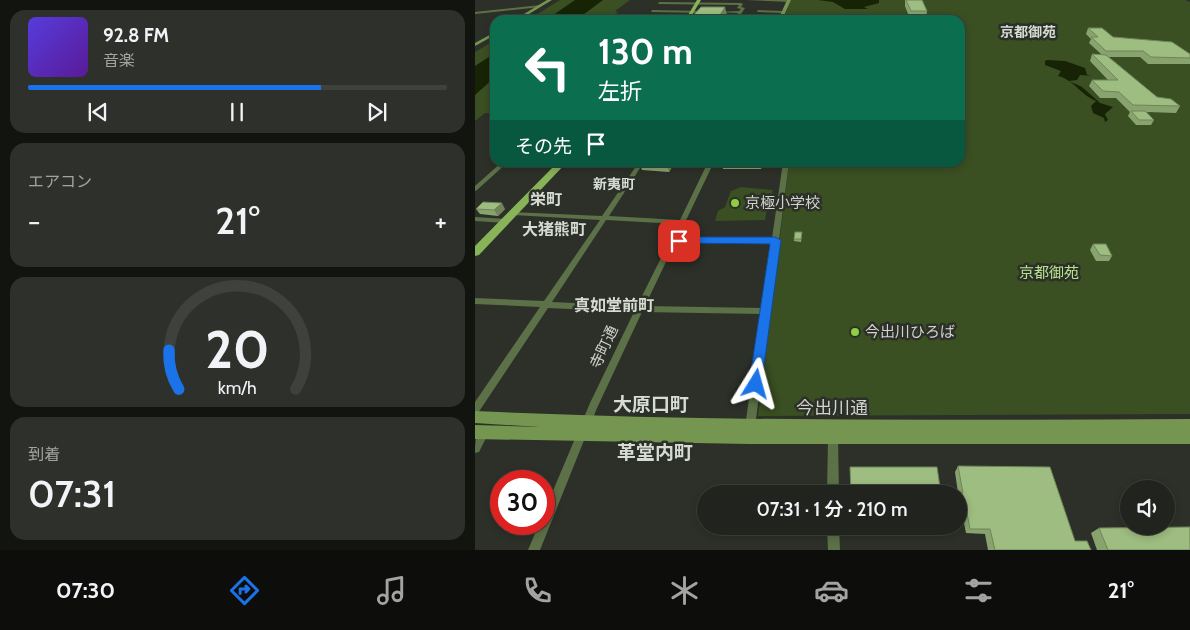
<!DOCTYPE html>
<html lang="ja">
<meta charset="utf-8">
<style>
:root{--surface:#21241e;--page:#2d302b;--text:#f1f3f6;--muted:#a2a4a4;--line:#3e413c;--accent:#1a73e8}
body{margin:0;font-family:Cabin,"Noto Sans JP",sans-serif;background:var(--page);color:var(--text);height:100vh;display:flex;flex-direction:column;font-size:19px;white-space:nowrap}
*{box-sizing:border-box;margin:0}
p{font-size:16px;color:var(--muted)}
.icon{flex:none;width:28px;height:28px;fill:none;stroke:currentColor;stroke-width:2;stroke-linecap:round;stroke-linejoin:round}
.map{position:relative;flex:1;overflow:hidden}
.drawer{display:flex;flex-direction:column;gap:10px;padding:10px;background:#121410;width:475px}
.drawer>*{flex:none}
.guide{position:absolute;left:15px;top:15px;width:475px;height:152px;border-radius:15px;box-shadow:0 2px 8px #0003,0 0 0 1px var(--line);background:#0b6e4f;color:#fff;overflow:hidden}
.controls{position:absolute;left:645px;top:480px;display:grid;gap:10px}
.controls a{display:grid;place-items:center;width:55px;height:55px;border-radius:50%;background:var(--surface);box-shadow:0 2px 8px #0003,0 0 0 1px var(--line);font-size:25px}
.speed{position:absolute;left:15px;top:470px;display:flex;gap:10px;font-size:25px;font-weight:700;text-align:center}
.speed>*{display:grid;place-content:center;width:65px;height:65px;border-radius:50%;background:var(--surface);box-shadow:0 2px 8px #0003,0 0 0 1px var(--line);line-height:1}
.speed .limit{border:8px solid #d22;background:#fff;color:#111}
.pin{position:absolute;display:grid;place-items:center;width:42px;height:42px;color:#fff;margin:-21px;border-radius:10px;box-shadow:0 2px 8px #0006}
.me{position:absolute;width:55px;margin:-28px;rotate:8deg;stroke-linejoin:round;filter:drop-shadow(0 0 4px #0008)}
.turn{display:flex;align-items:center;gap:18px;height:105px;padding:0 25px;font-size:22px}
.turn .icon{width:65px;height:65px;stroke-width:2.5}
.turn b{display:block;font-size:35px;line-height:42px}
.then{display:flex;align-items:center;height:48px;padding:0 25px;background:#0003;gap:10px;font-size:19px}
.big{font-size:38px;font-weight:600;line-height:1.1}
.drawer .tile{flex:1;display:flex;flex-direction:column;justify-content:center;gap:8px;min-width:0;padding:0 18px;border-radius:15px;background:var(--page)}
.drawer .dial{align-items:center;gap:0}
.dial svg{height:130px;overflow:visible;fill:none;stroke:var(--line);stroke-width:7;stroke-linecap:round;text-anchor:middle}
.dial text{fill:var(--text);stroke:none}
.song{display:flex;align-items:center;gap:15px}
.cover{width:60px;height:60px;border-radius:8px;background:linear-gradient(135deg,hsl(250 70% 55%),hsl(270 70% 35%))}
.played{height:5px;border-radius:2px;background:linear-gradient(90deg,var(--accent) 70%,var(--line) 70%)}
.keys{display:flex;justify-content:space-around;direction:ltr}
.heat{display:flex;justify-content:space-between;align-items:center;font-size:28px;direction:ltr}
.trip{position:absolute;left:222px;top:485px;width:270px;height:50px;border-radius:25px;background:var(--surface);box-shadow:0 2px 8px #0003,0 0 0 1px var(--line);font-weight:600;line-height:50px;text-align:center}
.menu{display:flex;height:80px;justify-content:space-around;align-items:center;background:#0d0e0c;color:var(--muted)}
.menu .icon{width:35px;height:35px}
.menu .on{color:var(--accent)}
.menu b{font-size:22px;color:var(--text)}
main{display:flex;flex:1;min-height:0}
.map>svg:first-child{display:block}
</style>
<main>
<section class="drawer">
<div class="tile">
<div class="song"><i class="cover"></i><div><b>92.8 FM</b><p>音楽</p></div></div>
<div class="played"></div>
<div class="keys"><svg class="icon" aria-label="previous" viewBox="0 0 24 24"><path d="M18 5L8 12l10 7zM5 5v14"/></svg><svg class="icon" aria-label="pause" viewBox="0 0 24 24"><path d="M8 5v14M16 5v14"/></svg><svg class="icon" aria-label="next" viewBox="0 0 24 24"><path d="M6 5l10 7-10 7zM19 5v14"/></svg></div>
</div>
<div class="tile"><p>エアコン</p>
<div class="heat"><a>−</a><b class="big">21°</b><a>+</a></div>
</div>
<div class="tile dial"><svg viewBox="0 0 100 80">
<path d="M14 69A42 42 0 1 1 86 69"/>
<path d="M14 69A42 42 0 0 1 8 45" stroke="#1a73e8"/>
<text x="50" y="56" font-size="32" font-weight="700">20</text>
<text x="50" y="72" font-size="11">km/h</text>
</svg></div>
<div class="tile"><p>到着</p><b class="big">07:31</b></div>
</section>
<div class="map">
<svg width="715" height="550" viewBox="0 0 715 550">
<rect width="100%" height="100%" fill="#2c3028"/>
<!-- green -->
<g fill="#3a4f22">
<polygon points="85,0 155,0 140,11 143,12 134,20 53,20"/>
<polygon points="316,0 710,0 715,2 715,414 283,416 314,163 485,162 485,20 308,20"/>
<polygon points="20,40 20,113 10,113 0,121 0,52"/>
<polygon points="266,187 298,190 296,201 290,205 289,209 292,209 290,220 240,221 243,211 250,207 256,191"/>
</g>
<!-- water -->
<g fill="#162405">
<polygon points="100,0 128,0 101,20 71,20"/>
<polygon points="343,0 404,0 404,3 389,7 393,9 370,9 358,2"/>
<polygon points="20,53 20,77 0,95 0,66"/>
<path d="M572,60l18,1 20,7 2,7 5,1 -12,-1 -3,5 -8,1 13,6 18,16 13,4 -8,7 3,6 -3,2 -1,-4 -11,-5 -2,-7 5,-5c-15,-6 -22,-21 -38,-25l3,-5 -16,-6v-4z"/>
</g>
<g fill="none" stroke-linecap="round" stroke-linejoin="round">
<!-- street -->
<g fill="#5c7147" fill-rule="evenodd">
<polygon points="271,0 310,0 315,1 314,2"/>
<polygon points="184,2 266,3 268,4 266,7 270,8 262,20 258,20 263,13 239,12 264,11 266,9 262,8 264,5 183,4"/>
<polygon points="66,5 65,7 0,14 0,12"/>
<polygon points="177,10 230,11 232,12 230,13 176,12"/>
<polygon points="283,10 308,11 310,12 308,13 282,12"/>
<polygon points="306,18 305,20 294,20"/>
<polygon points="27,162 33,162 2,190 0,191 0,186"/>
<path d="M164,162h5l-35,54 71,4 28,-58h6l-37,77 95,-1 11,-76h6l-34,265 -1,3 -4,2 -4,-2 -1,-3 16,-113 -119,-2 -45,96 -57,142h-12l11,-26h5v-12l46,-109 44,-91 -86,-4 -70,105 -3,2v-13l65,-95 -65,-3v-6l69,3 56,-81 -87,-5 -2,-1 -1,-1 1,-1 91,4zM131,220l72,4 -41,82 -85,-4zM297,242l-10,66 -117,-2 30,-63z"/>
<polygon points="0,217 31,219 34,221 31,223 0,221"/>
<path d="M9,427l4,1 1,4 -10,20 -4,1c0,-10 0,-21 9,-26z"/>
<polygon points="358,432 362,433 363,437 364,494 352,494 353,437 354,433"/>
<polygon points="352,526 364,526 365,550 353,550"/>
</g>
<!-- secondary -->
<g fill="#759651" fill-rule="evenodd">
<polygon points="72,0 77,0 44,20 39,20"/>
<polygon points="312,0 316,0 307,20 303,20"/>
<polygon points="20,32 20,35 0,46 0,43"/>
<path d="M0,411c238,11 477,9 715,8v25h-441l-274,-5v-14l64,2 -64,-4z"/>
</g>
<!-- primary -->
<g fill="#88b358" fill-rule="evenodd">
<polygon points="222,0 226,0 214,20 210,20"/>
<polygon points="83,162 92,162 4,255 0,256 0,246"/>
</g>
</g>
<!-- wall -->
<g fill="#88a36e">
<polygon points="430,0 447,0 452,11 451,19 435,19 430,6"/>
<polygon points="613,28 638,37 715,54 715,64 673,64 665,57 634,57 682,97 705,106 701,113 672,112 679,120 676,125 661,125 653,116 655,112 641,98 625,98 614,86 617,80 633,80 615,61 617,54 626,54 614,43 616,39 611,34"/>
<polygon points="164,162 200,162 194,172 167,170"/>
<polygon points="247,162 288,162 286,169 248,169"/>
<polygon points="1,209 30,209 23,216 5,214"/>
<polygon points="327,234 326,242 319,241 319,239"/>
<polygon points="618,244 637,256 634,261 621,261 615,250"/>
<polygon points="483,466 600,541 616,550 513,550 510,534 491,533 487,513 484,513 484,494 480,494 481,493 483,493 480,472"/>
<polygon points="375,467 466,494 375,494"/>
<polygon points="376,526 471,526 472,530 467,536 376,536"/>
<polygon points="624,528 715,550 622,550 616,533"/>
</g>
<!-- shaded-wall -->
<g fill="#6f845a">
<polygon points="250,7 252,15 248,20 242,20"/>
<polygon points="193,162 200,162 194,172 192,165"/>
<polygon points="286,162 288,162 286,169 285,164"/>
<polygon points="27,203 30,209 23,216 19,210"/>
</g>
<!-- building -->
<g fill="#9ebd80" stroke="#6f845a">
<polygon points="431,0 447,0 452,11 436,11"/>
<polygon points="226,7 250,7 242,20 214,20"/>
<polygon points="613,28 627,28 638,37 697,42 715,54 715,58 676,57 668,51 631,51 616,37 623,37"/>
<polygon points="617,54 631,55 682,97 696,99 705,106 658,105 644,92 628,91 617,80 643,80"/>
<polygon points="656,111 670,111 679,120 664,120"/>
<polygon points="166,162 193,162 192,165"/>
<polygon points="247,162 286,162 285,164 247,164"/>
<polygon points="8,202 27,203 19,210 1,209"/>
<polygon points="320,232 327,232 326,239 319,239"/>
<polygon points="618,244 631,244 637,256 625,255"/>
<polygon points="483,466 575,467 600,541 612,541 616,550 520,550 515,529 495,529 491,508 484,508 484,494 482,494 481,493 488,493"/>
<polygon points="375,467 462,467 466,494 376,494"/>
<polygon points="377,526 471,526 472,530 377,531"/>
<polygon points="715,527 715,550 633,550 624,528"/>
</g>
<!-- route -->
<polygon fill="#1a73e8" stroke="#114b97" points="204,237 300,237 306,240 286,388 281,390 276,388 274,384 295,244 201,243 201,238"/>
<!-- markers -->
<g fill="#90cd40" stroke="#2c3028" stroke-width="2">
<circle cx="260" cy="203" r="5"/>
<circle cx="380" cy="332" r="5"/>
</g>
<g text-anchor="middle" stroke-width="5" stroke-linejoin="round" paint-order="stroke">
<!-- far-neighbourhood labels -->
<g font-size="14" font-weight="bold" fill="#d7dcd2" stroke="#2c3028">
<text x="553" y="37">京都御苑</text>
<text x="139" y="189">新夷町</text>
</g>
<!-- poi labels -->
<g font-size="15" fill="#d0d3ce" stroke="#2c3028" text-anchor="start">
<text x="270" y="208">京極小学校</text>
<text x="390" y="337">今出川ひろば</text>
</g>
<!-- park labels -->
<g font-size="15" fill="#b8e38d" stroke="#2c3028">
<text x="574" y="278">京都御苑</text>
</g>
<!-- street labels -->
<g font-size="15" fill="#d0d3ce" stroke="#2c3028">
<text transform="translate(129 347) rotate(-65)" y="5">寺町通</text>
</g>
<!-- neighbourhood labels -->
<g font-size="16" font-weight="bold" fill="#d7dcd2" stroke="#2c3028">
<text x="71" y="205">栄町</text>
<text x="79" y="235">大猪熊町</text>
<text x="139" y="311">真如堂前町</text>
</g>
<!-- near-street labels -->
<g font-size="18" fill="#d0d3ce" stroke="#2c3028">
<text x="357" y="414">今出川通</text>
</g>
<!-- near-neighbourhood labels -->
<g font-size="19" font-weight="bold" fill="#d7dcd2" stroke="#2c3028">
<text x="176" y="411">大原口町</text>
<text x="180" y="459">革堂内町</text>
</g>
</g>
</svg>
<div class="controls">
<a><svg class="icon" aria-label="sound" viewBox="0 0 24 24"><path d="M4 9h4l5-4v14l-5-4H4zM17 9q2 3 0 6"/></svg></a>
</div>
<div class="speed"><div class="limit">30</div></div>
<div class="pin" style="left:204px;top:241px;background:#d93025"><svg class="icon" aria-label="arrive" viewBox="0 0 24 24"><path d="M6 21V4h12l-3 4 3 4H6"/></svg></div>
<svg class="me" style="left:281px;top:384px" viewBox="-20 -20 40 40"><path d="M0-17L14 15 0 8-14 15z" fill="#1a73e8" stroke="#fff" stroke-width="4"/></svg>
<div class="trip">07:31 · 1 分 · 210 m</div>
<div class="guide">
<div class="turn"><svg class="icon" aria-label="left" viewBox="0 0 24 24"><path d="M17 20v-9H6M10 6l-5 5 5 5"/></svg><div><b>130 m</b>左折</div></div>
<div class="then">その先<svg class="icon" aria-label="arrive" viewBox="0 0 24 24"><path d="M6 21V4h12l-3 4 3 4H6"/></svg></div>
</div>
</div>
</main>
<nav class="menu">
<b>07:30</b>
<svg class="icon on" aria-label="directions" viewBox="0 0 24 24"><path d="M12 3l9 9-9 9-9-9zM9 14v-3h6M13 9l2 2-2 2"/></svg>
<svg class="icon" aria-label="music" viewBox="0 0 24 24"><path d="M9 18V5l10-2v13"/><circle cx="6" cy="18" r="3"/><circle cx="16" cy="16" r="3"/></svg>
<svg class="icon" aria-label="phone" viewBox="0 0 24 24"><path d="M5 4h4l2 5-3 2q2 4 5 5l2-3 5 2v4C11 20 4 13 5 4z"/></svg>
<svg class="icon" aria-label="climate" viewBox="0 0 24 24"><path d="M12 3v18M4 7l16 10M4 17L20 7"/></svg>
<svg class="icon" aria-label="car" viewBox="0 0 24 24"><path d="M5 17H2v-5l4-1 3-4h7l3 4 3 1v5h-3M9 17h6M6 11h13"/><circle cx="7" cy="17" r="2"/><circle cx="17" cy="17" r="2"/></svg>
<svg class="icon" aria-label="filters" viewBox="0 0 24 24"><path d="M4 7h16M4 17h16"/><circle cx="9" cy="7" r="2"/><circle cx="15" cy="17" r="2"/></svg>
<b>21°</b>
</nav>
